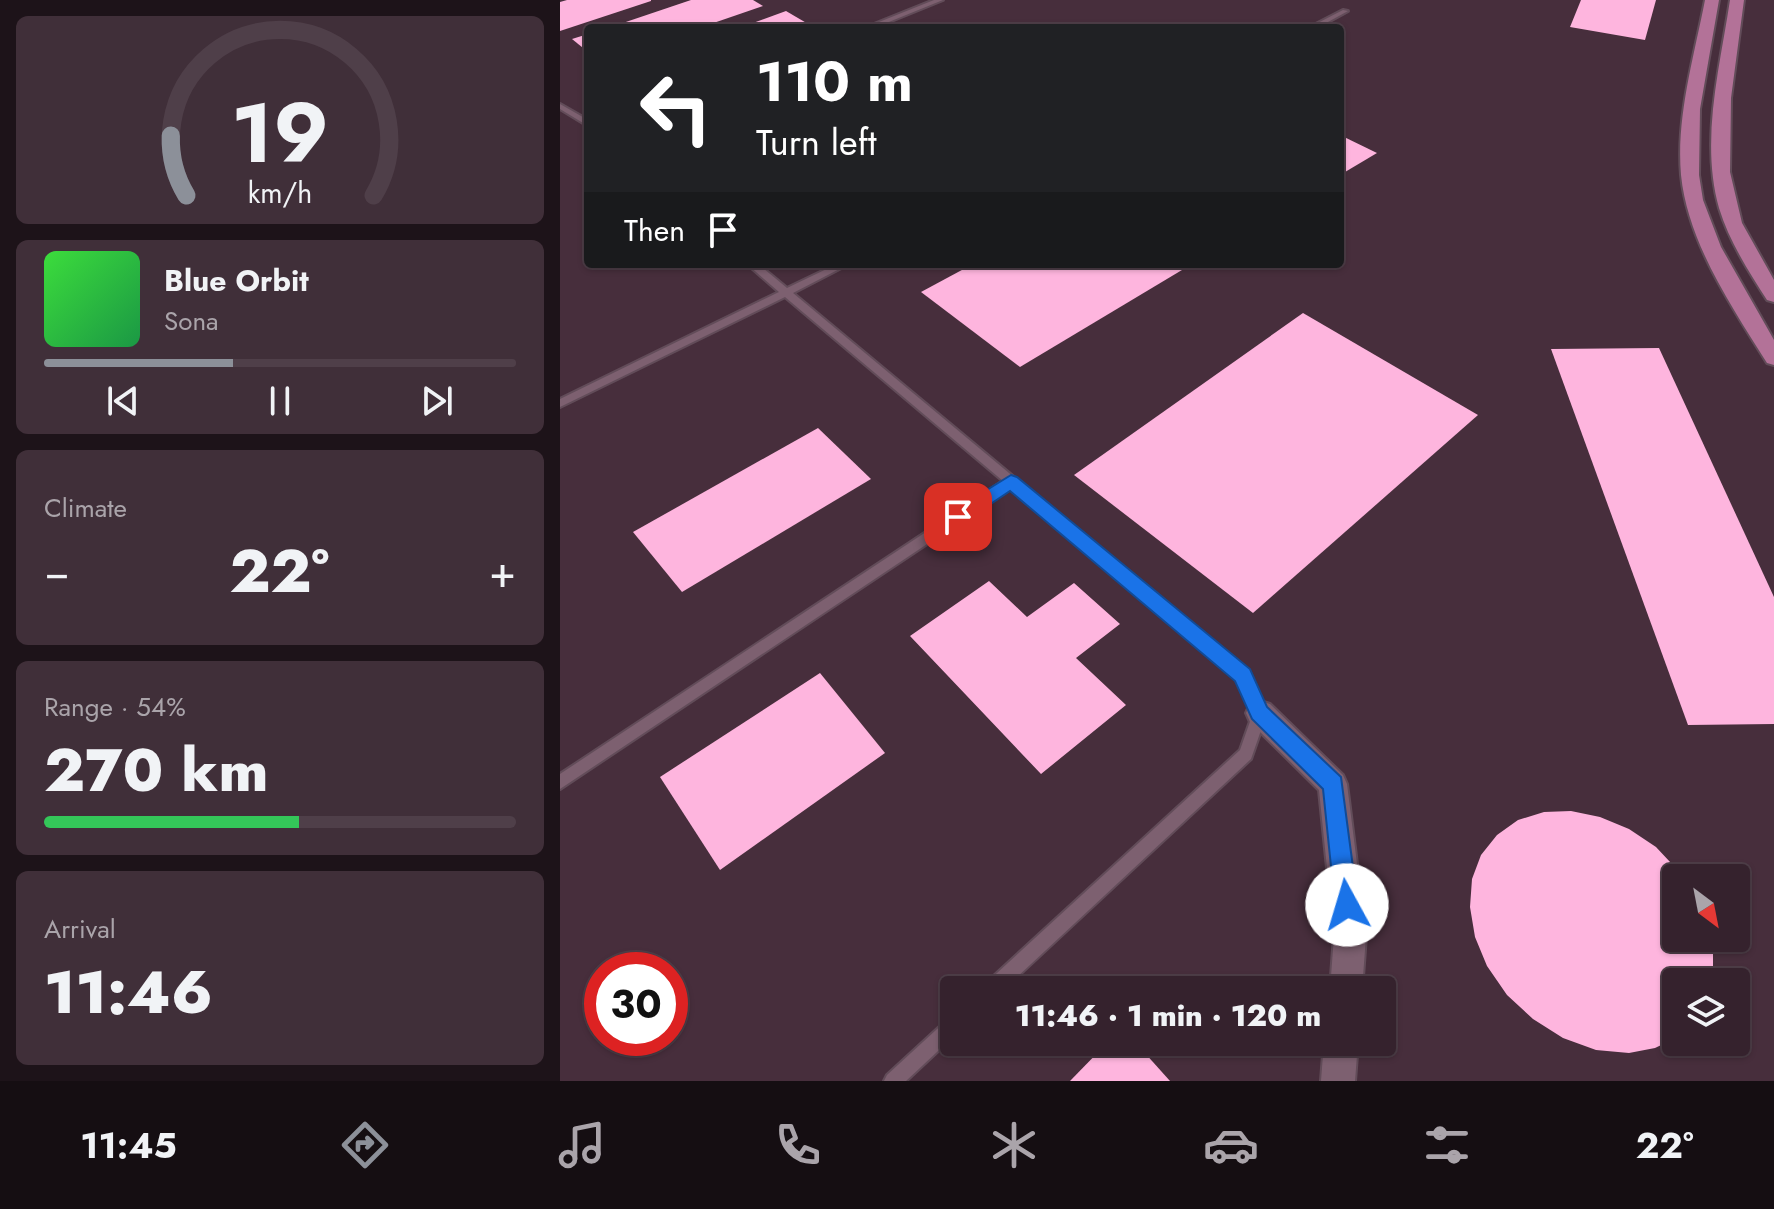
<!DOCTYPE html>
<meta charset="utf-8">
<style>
:root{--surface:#35222d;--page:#402f39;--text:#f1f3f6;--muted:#aaa4aa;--line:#4f3f49;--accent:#8c9099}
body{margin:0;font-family:Jost,sans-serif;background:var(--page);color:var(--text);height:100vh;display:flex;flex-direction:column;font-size:30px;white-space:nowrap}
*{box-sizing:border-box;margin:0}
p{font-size:26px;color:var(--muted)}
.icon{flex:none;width:44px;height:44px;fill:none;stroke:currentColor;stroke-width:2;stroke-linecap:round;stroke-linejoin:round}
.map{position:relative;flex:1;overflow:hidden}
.side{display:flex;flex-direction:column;gap:16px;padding:16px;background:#1d1319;width:560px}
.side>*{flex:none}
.guide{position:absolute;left:24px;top:24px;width:760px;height:244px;border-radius:8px;box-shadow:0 2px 6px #0004,0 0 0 2px var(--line);background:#202124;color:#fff;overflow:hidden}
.needle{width:52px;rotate:148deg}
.tools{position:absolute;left:1102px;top:864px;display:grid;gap:16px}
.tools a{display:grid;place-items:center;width:88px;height:88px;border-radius:8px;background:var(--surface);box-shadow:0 2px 6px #0004,0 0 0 2px var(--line);font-size:40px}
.speed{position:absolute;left:24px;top:952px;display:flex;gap:16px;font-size:40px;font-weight:700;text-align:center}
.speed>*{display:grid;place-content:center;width:104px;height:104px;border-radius:50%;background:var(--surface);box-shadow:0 2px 6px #0004,0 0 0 2px var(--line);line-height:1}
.speed .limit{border:12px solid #d22;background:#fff;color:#111}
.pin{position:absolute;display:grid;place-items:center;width:68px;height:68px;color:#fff;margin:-34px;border-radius:16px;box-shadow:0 4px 12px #0006}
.me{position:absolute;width:88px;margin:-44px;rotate:354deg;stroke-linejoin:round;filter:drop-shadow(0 0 6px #0008)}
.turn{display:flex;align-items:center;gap:28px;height:168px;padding:0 40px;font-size:36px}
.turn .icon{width:104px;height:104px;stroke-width:2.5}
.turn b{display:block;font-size:56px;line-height:68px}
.then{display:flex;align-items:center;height:76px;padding:0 40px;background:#0003;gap:16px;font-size:30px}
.big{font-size:60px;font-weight:800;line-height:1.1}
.side .widget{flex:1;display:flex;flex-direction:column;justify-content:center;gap:12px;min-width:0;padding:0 28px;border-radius:12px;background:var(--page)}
.side .dial{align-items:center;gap:0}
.dial svg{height:208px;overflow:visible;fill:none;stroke:var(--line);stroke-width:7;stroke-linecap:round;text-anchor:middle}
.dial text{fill:var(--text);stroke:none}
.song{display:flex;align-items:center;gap:24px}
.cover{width:96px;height:96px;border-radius:12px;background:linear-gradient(135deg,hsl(120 70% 55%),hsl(140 70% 35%))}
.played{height:8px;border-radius:4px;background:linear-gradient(90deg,var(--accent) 40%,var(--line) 40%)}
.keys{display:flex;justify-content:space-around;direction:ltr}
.heat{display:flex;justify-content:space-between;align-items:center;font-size:44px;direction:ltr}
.charge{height:12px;border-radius:6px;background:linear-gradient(90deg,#34c759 54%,var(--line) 0)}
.trip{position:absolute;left:380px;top:976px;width:456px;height:80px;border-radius:8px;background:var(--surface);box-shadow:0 2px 6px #0004,0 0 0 2px var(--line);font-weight:800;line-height:80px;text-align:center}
.tabs{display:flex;height:128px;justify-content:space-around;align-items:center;background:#150e12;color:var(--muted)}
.tabs .icon{width:56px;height:56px}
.tabs .active{color:var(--accent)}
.tabs b{font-size:36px;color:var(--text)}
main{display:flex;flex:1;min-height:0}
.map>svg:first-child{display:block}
</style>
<main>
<section class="side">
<div class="widget dial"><svg viewBox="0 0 100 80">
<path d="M14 69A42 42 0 1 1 86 69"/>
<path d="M14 69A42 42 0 0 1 8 46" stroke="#8c9099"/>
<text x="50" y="56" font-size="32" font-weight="700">19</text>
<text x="50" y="72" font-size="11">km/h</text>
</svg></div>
<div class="widget">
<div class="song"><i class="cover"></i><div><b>Blue Orbit</b><p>Sona</p></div></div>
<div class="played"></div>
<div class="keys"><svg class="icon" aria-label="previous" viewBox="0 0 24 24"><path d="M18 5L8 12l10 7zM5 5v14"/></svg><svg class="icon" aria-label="pause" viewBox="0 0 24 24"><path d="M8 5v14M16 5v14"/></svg><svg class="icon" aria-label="next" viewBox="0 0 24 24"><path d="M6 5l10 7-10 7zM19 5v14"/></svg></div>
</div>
<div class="widget"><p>Climate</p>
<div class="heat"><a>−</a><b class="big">22°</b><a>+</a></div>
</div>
<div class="widget"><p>Range · 54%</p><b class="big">270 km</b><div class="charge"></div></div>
<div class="widget"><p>Arrival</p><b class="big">11:46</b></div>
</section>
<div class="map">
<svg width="1214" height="1081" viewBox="0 0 1214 1081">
<rect width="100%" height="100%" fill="#472e3c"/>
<!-- building -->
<g fill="#feb5de">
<polygon points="7,0 91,0 91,1 0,31 0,2"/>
<polygon points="131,0 193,0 203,6 139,28 48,28"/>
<polygon points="1021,0 1096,0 1085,40 1010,27"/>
<polygon points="226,11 255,28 179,28"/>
<polygon points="28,34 28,52 12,39"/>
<polygon points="780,135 817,153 780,175"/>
<polygon points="413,264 632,264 460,367 361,292"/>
<polygon points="743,313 918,415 693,613 514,475"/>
<polygon points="1099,348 1214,597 1214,724 1128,725 991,349"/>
<polygon points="258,428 311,479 122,592 73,532"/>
<polygon points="429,581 467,617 514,583 560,624 516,658 566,705 481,774 350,636"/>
<polygon points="260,673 325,753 160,870 100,777"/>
<polygon points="1011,811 1040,817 1069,829 1096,847 1125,878 1116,878 1116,938 1153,938 1153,982 1116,982 1116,1038 1095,1048 1069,1053 1036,1050 1003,1038 973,1019 947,995 927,966 915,937 910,907 912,879 921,855 937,835 958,820 984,812"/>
<polygon points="548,1042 575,1042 610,1081 510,1081"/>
</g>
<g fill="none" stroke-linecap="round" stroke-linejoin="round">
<defs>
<g id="service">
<polygon points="374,0 383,0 314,28 304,28"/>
<polygon points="783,10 788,11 757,28 748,28"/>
<polygon points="0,104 28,120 28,126 0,109"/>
<polygon points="187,264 198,264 227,288 277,264 289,264 233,293 688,672 707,713 691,759 443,990 423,990 425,984 680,750 693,713 678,680 451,488 0,789 0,774 443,481 225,297 0,407 0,399 219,292"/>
<polygon points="394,1017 394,1036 346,1081 324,1081 327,1075 388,1019"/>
</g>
<g id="minor">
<polygon points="700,701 710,704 783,775 787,784 806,936 802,990 770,990 774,936 759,790 690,722 686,713 690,704"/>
<polygon points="764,1042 798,1042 795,1081 761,1081"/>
</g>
<g id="primary">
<path d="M1145,0h14l-19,109 -1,66 4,25 18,47 53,93v25l-7,-2c-35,-56 -79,-120 -86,-188 -5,-58 13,-118 24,-175z"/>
<path d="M1170,0h14l-13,98 -1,74 12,51 32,57v22l-7,-2c-18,-28 -38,-59 -48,-92 -19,-68 1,-141 11,-208z"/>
</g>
</defs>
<!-- service casing -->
<use href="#service" stroke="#624c59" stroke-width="4"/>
<!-- minor casing -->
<use href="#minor" stroke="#624c59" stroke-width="4"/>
<!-- primary casing -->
<use href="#primary" stroke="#624c59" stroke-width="4"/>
<!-- service -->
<use href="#service" fill="#7d6070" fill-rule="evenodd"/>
<!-- minor -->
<use href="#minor" fill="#7d6070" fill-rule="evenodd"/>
<!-- primary -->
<use href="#primary" fill="#b37298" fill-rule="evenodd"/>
</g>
<!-- route -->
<polygon fill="#1a73e8" stroke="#114b97" stroke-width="2" points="451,475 457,477 690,669 707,707 781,777 798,905 795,914 787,917 778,914 775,905 763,789 692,719 675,681 450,491 404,522 391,522 389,517 391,512"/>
</svg>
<div class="tools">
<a><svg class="needle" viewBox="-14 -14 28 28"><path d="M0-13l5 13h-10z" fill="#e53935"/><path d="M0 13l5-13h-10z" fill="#aaa4aa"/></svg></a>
<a><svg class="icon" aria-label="layers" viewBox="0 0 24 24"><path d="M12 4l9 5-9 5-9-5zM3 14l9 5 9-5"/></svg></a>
</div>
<div class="speed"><div class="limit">30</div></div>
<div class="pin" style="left:398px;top:517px;background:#d93025"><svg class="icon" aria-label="arrive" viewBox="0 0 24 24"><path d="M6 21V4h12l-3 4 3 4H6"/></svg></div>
<svg class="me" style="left:787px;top:905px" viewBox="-20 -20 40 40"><circle r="19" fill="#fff"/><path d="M0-13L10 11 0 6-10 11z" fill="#1a73e8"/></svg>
<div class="trip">11:46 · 1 min · 120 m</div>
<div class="guide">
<div class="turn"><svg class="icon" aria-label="left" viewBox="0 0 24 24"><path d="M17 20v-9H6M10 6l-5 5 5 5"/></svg><div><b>110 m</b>Turn left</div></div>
<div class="then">Then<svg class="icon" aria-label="arrive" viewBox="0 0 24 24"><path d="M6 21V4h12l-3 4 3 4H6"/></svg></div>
</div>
</div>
</main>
<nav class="tabs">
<b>11:45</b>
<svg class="icon active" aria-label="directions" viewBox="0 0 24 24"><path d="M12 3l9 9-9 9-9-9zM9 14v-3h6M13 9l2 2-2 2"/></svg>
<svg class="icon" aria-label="music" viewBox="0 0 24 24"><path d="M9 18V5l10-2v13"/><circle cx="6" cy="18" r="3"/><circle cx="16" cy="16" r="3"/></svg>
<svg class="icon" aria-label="phone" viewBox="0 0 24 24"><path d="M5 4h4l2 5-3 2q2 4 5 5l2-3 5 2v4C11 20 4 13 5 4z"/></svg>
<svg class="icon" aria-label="climate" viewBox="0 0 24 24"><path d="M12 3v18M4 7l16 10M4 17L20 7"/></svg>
<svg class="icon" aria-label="car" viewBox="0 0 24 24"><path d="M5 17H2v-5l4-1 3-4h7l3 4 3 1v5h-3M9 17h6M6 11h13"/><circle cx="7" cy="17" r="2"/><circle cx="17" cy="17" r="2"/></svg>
<svg class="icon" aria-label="filters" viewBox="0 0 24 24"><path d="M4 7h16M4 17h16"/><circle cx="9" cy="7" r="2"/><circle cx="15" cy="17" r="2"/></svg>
<b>22°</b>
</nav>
